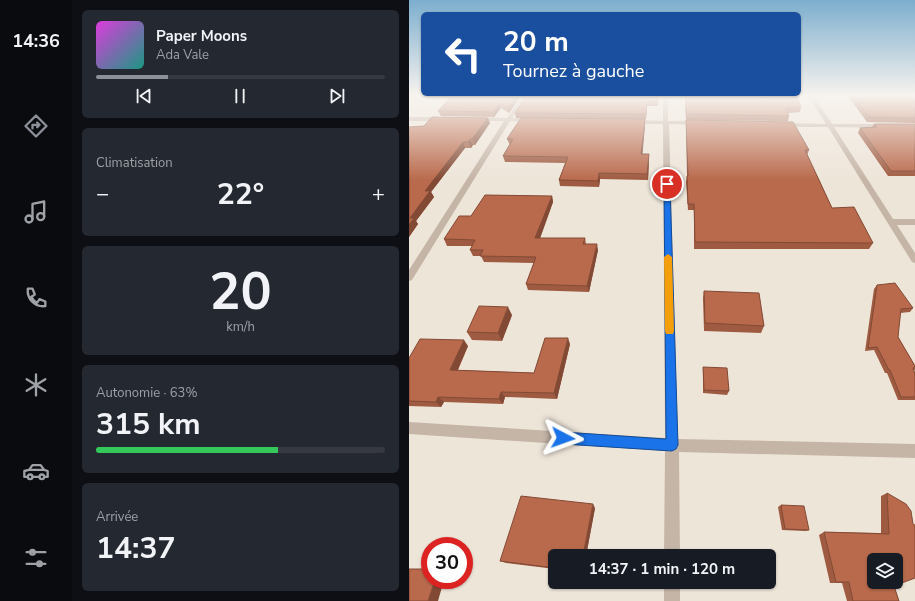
<!DOCTYPE html>
<html lang="fr">
<meta charset="utf-8">
<style>
:root{--surface:#171b24;--page:#242831;--text:#f1f3f6;--muted:#9ea1a6;--line:#363941;--accent:#8c9099}
body{margin:0;font-family:"Nunito Sans",sans-serif;background:var(--page);color:var(--text);height:100vh;display:flex;flex-direction:column;font-size:15px;white-space:nowrap}
*{box-sizing:border-box;margin:0}
p{font-size:13px;color:var(--muted)}
.icon{flex:none;width:22px;height:22px;fill:none;stroke:currentColor;stroke-width:2;stroke-linecap:round;stroke-linejoin:round}
.map{position:relative;flex:1;overflow:hidden}
.drawer{display:flex;flex-direction:column;gap:10px;padding:10px;background:#0d0f14;width:337px}
.drawer>*{flex:none}
.banner{position:absolute;left:12px;top:12px;width:380px;height:84px;border-radius:6px;box-shadow:0 1px 3px #0004;background:#1a4fa0;color:#fff;overflow:hidden}
.controls{position:absolute;left:458px;top:553px;display:grid;gap:8px}
.controls a{display:grid;place-items:center;width:36px;height:36px;border-radius:6px;background:var(--surface);box-shadow:0 1px 3px #0004;font-size:20px}
.speed{position:absolute;left:12px;top:537px;display:flex;gap:8px;font-size:20px;font-weight:700;text-align:center}
.speed>*{display:grid;place-content:center;width:52px;height:52px;border-radius:50%;background:var(--surface);box-shadow:0 1px 3px #0004;line-height:1}
.speed .limit{border:6px solid #d22;background:#fff;color:#111}
.pin{position:absolute;display:grid;place-items:center;width:34px;height:34px;color:#fff;margin:-17px;border:2px solid #fff;border-radius:50%;box-shadow:0 1px 4px #0007}
.me{position:absolute;width:44px;margin:-22px;rotate:94deg;stroke-linejoin:round;filter:drop-shadow(0 0 3px #0008)}
.turn{display:flex;align-items:center;gap:14px;height:84px;padding:0 16px;font-size:18px}
.turn .icon{width:52px;height:52px;stroke-width:2.5}
.turn b{display:block;font-size:28px;line-height:34px}
.big{font-size:30px;font-weight:700;line-height:1.1}
.drawer .tile{flex:1;display:flex;flex-direction:column;justify-content:center;gap:6px;min-width:0;padding:0 14px;border-radius:6px;background:var(--page)}
.drawer .dial{align-items:center;gap:0}
.dial b{font-size:52px;line-height:1}
.song{display:flex;align-items:center;gap:12px}
.cover{width:48px;height:48px;border-radius:6px;background:linear-gradient(135deg,hsl(300 70% 55%),hsl(170 70% 35%))}
.played{height:4px;border-radius:2px;background:linear-gradient(90deg,var(--accent) 25%,var(--line) 25%)}
.keys{display:flex;justify-content:space-around;direction:ltr}
.heat{display:flex;justify-content:space-between;align-items:center;font-size:22px;direction:ltr}
.charge{height:6px;border-radius:3px;background:linear-gradient(90deg,#34c759 63%,var(--line) 0)}
.trip{position:absolute;left:139px;top:549px;width:228px;height:40px;border-radius:6px;background:var(--surface);box-shadow:0 1px 3px #0004;font-weight:700;line-height:40px;text-align:center}
main{display:flex;flex:1;min-height:0}
.dock{display:flex;flex-direction:column;width:72px;justify-content:space-around;align-items:center;background:#090b0e;color:var(--muted)}
.dock .icon{width:28px;height:28px}
.dock .current{color:var(--accent)}
.dock b{font-size:18px;color:var(--text)}
.map>svg:first-child{display:block}
</style>
<main>
<nav class="dock">
<b>14:36</b>
<svg class="icon current" aria-label="directions" viewBox="0 0 24 24"><path d="M12 3l9 9-9 9-9-9zM9 14v-3h6M13 9l2 2-2 2"/></svg>
<svg class="icon" aria-label="music" viewBox="0 0 24 24"><path d="M9 18V5l10-2v13"/><circle cx="6" cy="18" r="3"/><circle cx="16" cy="16" r="3"/></svg>
<svg class="icon" aria-label="phone" viewBox="0 0 24 24"><path d="M5 4h4l2 5-3 2q2 4 5 5l2-3 5 2v4C11 20 4 13 5 4z"/></svg>
<svg class="icon" aria-label="climate" viewBox="0 0 24 24"><path d="M12 3v18M4 7l16 10M4 17L20 7"/></svg>
<svg class="icon" aria-label="car" viewBox="0 0 24 24"><path d="M5 17H2v-5l4-1 3-4h7l3 4 3 1v5h-3M9 17h6M6 11h13"/><circle cx="7" cy="17" r="2"/><circle cx="17" cy="17" r="2"/></svg>
<svg class="icon" aria-label="filters" viewBox="0 0 24 24"><path d="M4 7h16M4 17h16"/><circle cx="9" cy="7" r="2"/><circle cx="15" cy="17" r="2"/></svg>
</nav>
<section class="drawer">
<div class="tile">
<div class="song"><i class="cover"></i><div><b>Paper Moons</b><p>Ada Vale</p></div></div>
<div class="played"></div>
<div class="keys"><svg class="icon" aria-label="previous" viewBox="0 0 24 24"><path d="M18 5L8 12l10 7zM5 5v14"/></svg><svg class="icon" aria-label="pause" viewBox="0 0 24 24"><path d="M8 5v14M16 5v14"/></svg><svg class="icon" aria-label="next" viewBox="0 0 24 24"><path d="M6 5l10 7-10 7zM19 5v14"/></svg></div>
</div>
<div class="tile"><p>Climatisation</p>
<div class="heat"><a>−</a><b class="big">22°</b><a>+</a></div>
</div>
<div class="tile dial"><b>20</b><p>km/h</p></div>
<div class="tile"><p>Autonomie · 63%</p><b class="big">315 km</b><div class="charge"></div></div>
<div class="tile"><p>Arrivée</p><b class="big">14:37</b></div>
</section>
<div class="map">
<svg width="506" height="601" viewBox="0 0 506 601">
<rect width="100%" height="100%" fill="#eee5d9"/>
<g fill="none" stroke-linecap="round" stroke-linejoin="round">
<!-- minor -->
<g fill="#c5b5a7" fill-rule="evenodd">
<polygon points="114,96 119,96 103,118 124,118 127,120 124,122 101,121 3,280 0,281 0,270 95,121 66,121 63,119 66,117 98,118"/>
<polygon points="254,96 259,96 259,121 290,121 293,123 290,125 260,124 269,439 506,444 506,458 270,452 271,556 255,556 256,451 0,434 0,422 256,438 254,124 224,124 221,122 224,120 254,121"/>
<polygon points="399,96 404,96 423,124 478,124 481,126 478,128 425,127 484,219 506,219 506,225 488,225 506,253 506,263 503,262 419,127 372,127 369,125 372,123 417,124"/>
<polygon points="0,117 34,117 37,119 34,121 0,121"/>
<rect x="255" y="582" width="16" height="19"/>
</g>
</g>
<!-- wall -->
<g fill="#9f5b41">
<polygon points="9,96 112,96 100,113 92,108 85,117 32,116 29,111 43,97 10,97"/>
<polygon points="250,96 249,106 238,106 237,119 107,118 106,113"/>
<polygon points="276,96 387,96 392,107 391,112 379,113 380,116 379,121 277,120"/>
<polygon points="439,96 506,96 506,123 458,122"/>
<polygon points="236,119 236,125 233,154 240,160 239,180 191,179 190,187 151,186 150,180 156,163 96,162 94,156 101,145 98,139"/>
<polygon points="277,120 400,150 398,155 423,208 464,243 460,249 285,249 285,210 279,210 277,182 278,176"/>
<polygon points="81,123 66,145 64,145 62,148 56,148 22,192 25,197 7,221 9,224 0,237 15,126"/>
<polygon points="465,124 506,124 506,176 479,176 449,133 451,128 463,127"/>
<polygon points="143,196 144,202 131,238 176,238 177,244 189,250 180,292 119,290 117,284 125,263 75,262 72,256 64,256 61,250 63,246 38,246 35,239 62,216"/>
<polygon points="468,285 504,308 501,312 491,313 489,337 506,366 506,369 505,371 506,374 506,400 489,400 478,373 476,373 465,350 456,351 465,289"/>
<polygon points="295,291 355,326 352,333 295,331 294,298"/>
<polygon points="103,315 93,341 63,340 58,332"/>
<polygon points="161,344 148,399 96,397 94,404 35,402 32,407 0,406 0,358 59,346 49,370 125,373"/>
<polygon points="294,367 320,391 318,395 294,393"/>
<polygon points="478,493 485,586 490,601 438,601 433,583 421,583 410,535 415,532 472,533 472,496"/>
<polygon points="372,505 400,530 397,531 373,530 369,507"/>
<polygon points="186,508 177,556 146,556 146,569 97,563 91,561"/>
</g>
<!-- shaded-wall -->
<g fill="#824a35">
<polygon points="108,96 112,96 100,113 98,108"/>
<polygon points="238,101 238,106 237,119 237,114"/>
<polygon points="91,103 92,108 85,117 84,112"/>
<polygon points="79,118 81,123 66,145 63,139"/>
<polygon points="236,119 236,125 233,160 232,154"/>
<polygon points="61,139 64,145 62,148 59,142"/>
<polygon points="54,142 56,148 22,192 25,197 7,221 9,224 0,237 0,225 1,218 16,191"/>
<polygon points="240,154 240,160 239,180 238,174"/>
<polygon points="190,173 191,179 190,187 189,181"/>
<polygon points="143,196 144,202 129,244 126,238"/>
<polygon points="188,244 189,250 180,292 178,286"/>
<polygon points="99,307 103,315 93,341 89,333"/>
<polygon points="159,338 161,344 148,399 145,393"/>
<polygon points="55,340 59,346 46,376 41,370"/>
<polygon points="92,392 96,397 94,404 90,399"/>
<polygon points="29,397 35,402 32,407 27,402"/>
<polygon points="184,504 186,508 177,556 174,556"/>
<polygon points="26,580 35,580 29,601 19,601"/>
</g>
<!-- building -->
<g fill="#b96a4c" stroke="#824a35" fill-rule="evenodd">
<polygon points="43,96 108,96 98,108 91,103 84,112 29,111"/>
<polygon points="117,96 249,96 249,101 238,101 237,114 106,113"/>
<polygon points="277,96 387,96 392,107 376,108 380,116 277,114"/>
<polygon points="444,96 506,96 506,118 460,117"/>
<polygon points="23,117 79,118 63,139 61,139 59,142 54,142 16,191 21,191 1,218 5,218 0,225 0,127 15,126"/>
<polygon points="112,118 236,119 232,154 240,154 238,174 190,173 189,181 150,180 159,157 94,156 104,139 98,139"/>
<polygon points="277,120 384,122 400,150 396,150 423,208 445,207 464,243 286,242 285,204 279,204 278,176 279,176"/>
<polygon points="465,124 506,124 506,171 482,171 451,128 468,127"/>
<polygon points="76,195 143,196 126,238 176,238 174,244 188,244 178,286 117,284 127,257 71,256 74,250 61,250 66,240 35,239 50,216 62,216"/>
<polygon points="486,283 504,308 492,309 489,337 506,366 506,368 504,368 506,374 506,397 492,397 481,370 480,370 468,347 459,348 468,285"/>
<polygon points="295,291 350,293 355,326 296,323"/>
<polygon points="70,306 99,307 89,333 58,332"/>
<polygon points="136,338 159,338 145,393 92,392 90,399 29,397 27,402 0,401 0,358 11,339 55,340 41,370 125,373"/>
<polygon points="294,367 318,368 320,391 295,390"/>
<path d="M478,493l19,11 5,7 2,13 2,1v53l-21,8 5,15h-46l-4,-19h-13l-12,-50 65,2zM465,560h22v22h-22z"/>
<polygon points="112,496 184,504 174,556 146,556 146,568 91,561"/>
<polygon points="372,505 395,506 400,530 376,529"/>
<polygon points="0,569 21,569 21,580 26,580 19,601 0,601"/>
</g>
<!-- sky -->
<linearGradient id="sky" x2="0" y2="1"><stop stop-color="#7caece"/><stop offset="0.53" stop-color="#f7f3ee"/><stop offset="1" stop-color="#f7f3ee" stop-opacity="0"/></linearGradient>
<rect width="506" height="180" fill="url(#sky)"/>
<!-- route -->
<polygon fill="#1a73e8" stroke="#114b97" points="255,183 261,184 269,445 267,449 263,451 154,444 150,442 149,438 150,434 154,432 257,439"/>
<!-- slow -->
<polygon fill="#f59e0b" points="259,254 263,257 265,331 264,334 257,334 256,331 255,257"/>
</svg>
<div class="controls">
<a><svg class="icon" aria-label="layers" viewBox="0 0 24 24"><path d="M12 4l9 5-9 5-9-5zM3 14l9 5 9-5"/></svg></a>
</div>
<div class="speed"><div class="limit">30</div></div>
<div class="pin" style="left:258px;top:184px;background:#d93025"><svg class="icon" aria-label="arrive" viewBox="0 0 24 24"><path d="M6 21V4h12l-3 4 3 4H6"/></svg></div>
<svg class="me" style="left:154px;top:438px" viewBox="-20 -20 40 40"><path d="M0-17L14 15 0 8-14 15z" fill="#1a73e8" stroke="#fff" stroke-width="4"/></svg>
<div class="trip">14:37 · 1 min · 120 m</div>
<div class="banner">
<div class="turn"><svg class="icon" aria-label="left" viewBox="0 0 24 24"><path d="M17 20v-9H6M10 6l-5 5 5 5"/></svg><div><b>20 m</b>Tournez à gauche</div></div>
</div>
</div>
</main>
